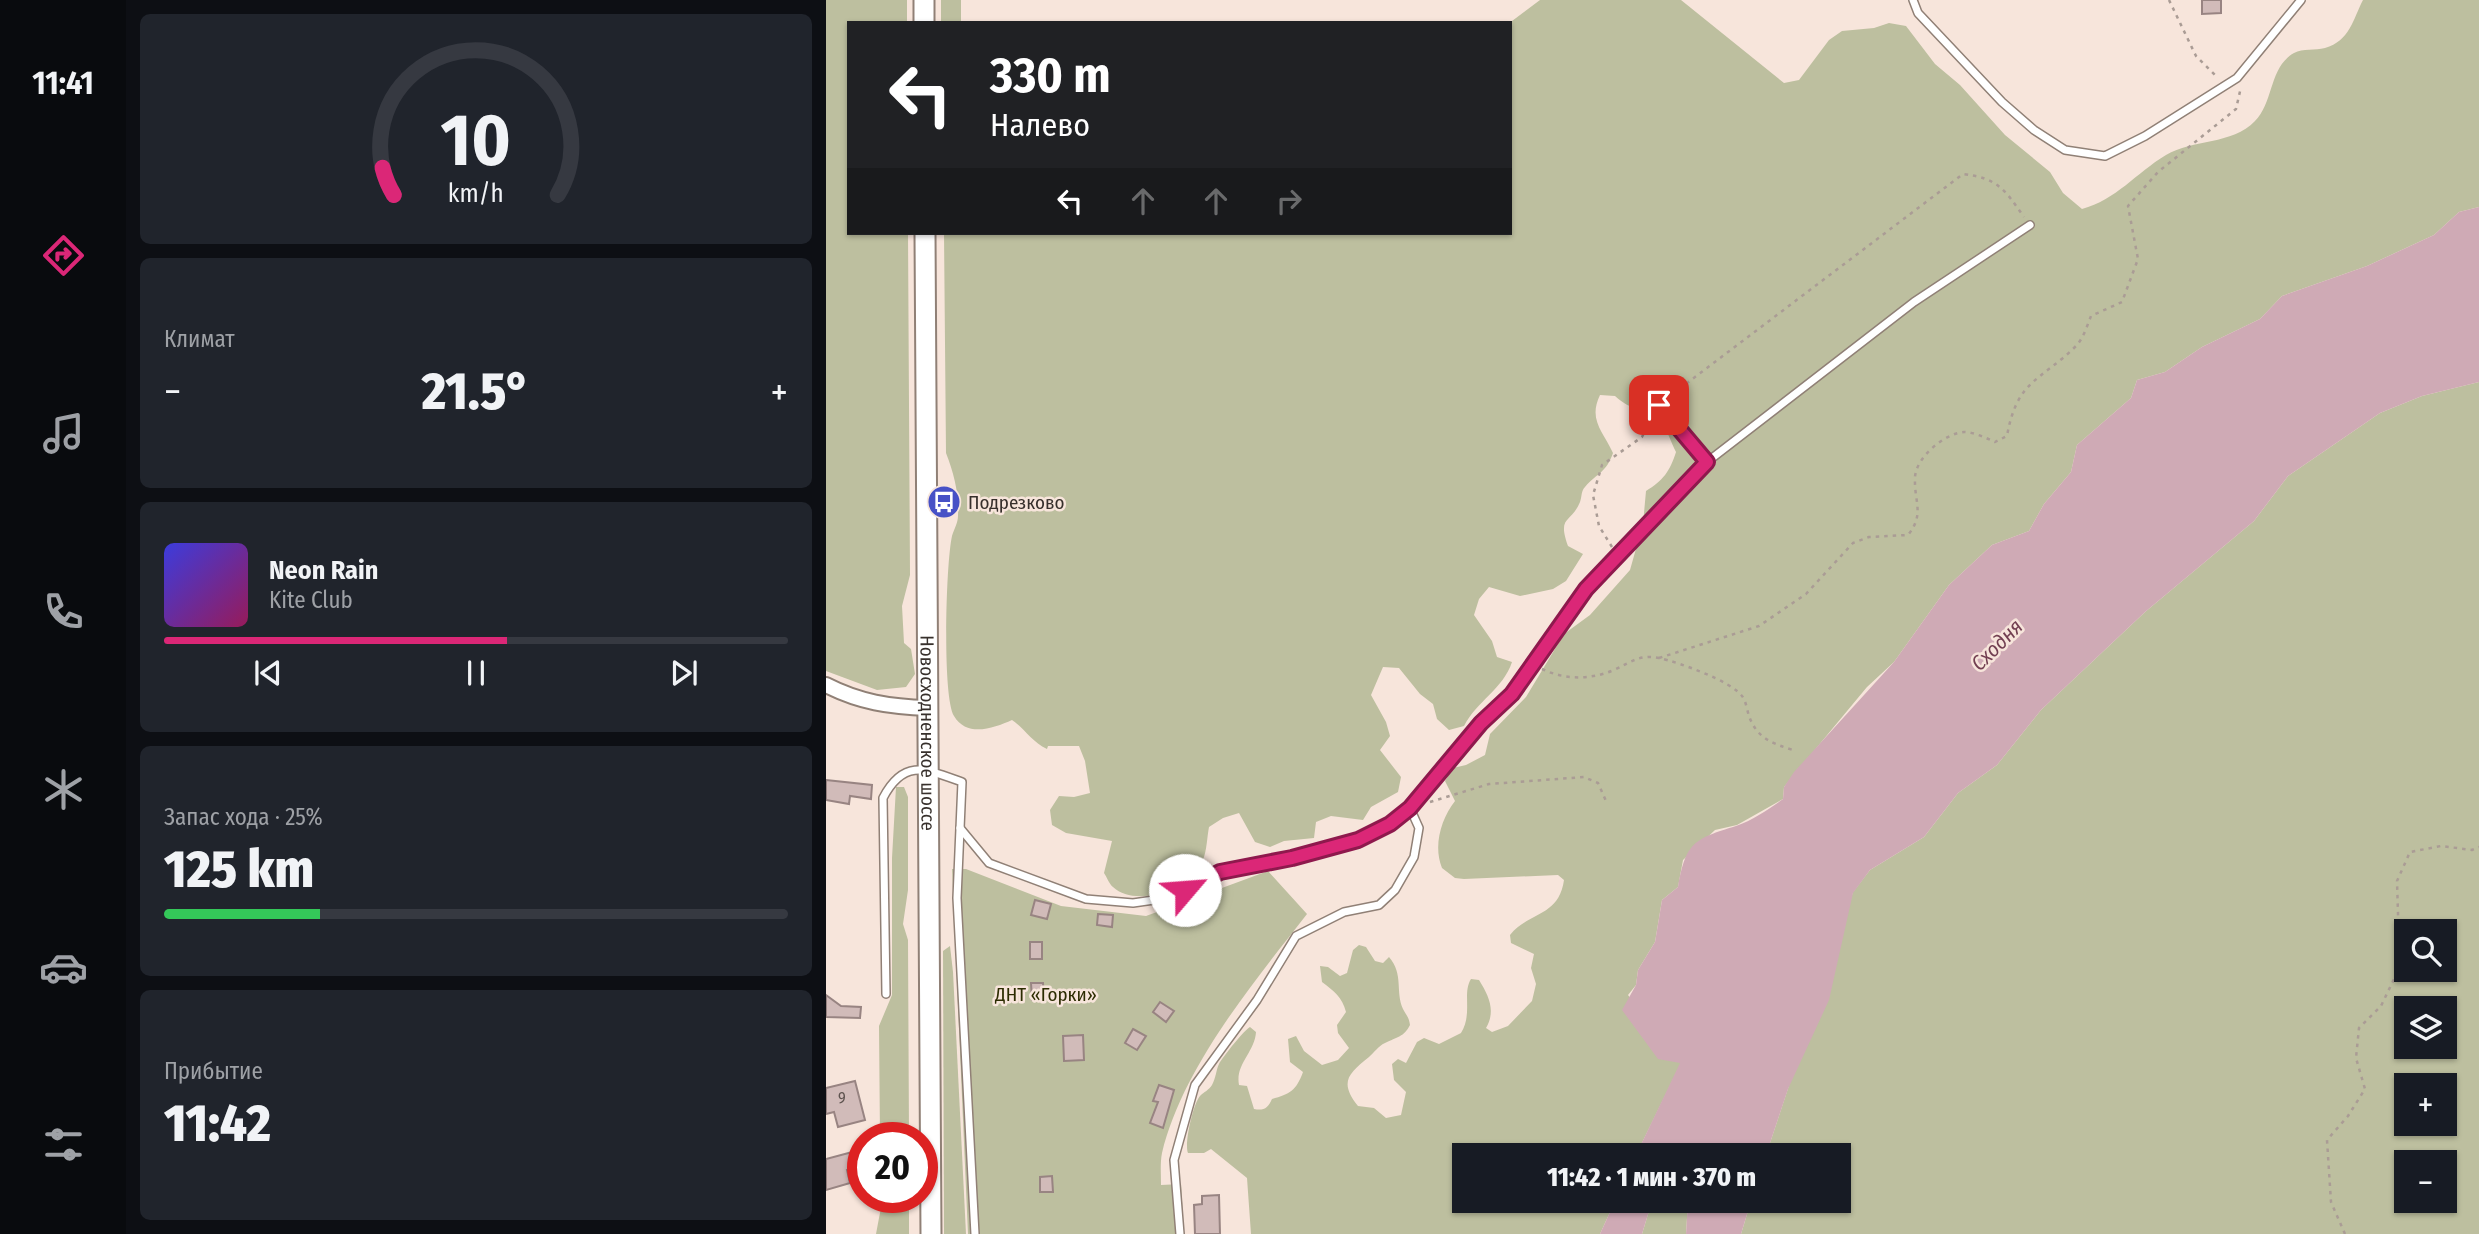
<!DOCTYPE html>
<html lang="ru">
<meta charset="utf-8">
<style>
:root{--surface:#171b24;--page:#20242c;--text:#f1f3f6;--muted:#9ea1a6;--line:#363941;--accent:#db2777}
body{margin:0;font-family:"Fira Sans Condensed",sans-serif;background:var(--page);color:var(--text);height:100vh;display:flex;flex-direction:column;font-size:26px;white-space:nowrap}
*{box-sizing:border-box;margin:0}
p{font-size:23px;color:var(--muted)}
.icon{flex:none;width:38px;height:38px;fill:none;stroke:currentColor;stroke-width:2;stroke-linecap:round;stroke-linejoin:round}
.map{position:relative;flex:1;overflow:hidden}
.drawer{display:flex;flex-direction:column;gap:14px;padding:14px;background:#0d0f14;width:700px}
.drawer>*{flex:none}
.banner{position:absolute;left:21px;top:21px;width:665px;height:214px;border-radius:0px;box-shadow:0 2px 5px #0004;background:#202124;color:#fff;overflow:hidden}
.tools{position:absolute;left:1568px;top:919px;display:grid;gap:14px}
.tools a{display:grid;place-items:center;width:63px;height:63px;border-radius:0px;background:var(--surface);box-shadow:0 2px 5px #0004;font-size:35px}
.speed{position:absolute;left:21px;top:1122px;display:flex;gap:14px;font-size:35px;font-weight:700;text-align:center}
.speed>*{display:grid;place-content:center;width:91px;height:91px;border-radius:50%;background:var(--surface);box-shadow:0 2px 5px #0004;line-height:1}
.speed .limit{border:10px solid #d22;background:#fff;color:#111}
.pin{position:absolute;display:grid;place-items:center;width:60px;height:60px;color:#fff;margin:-30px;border-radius:14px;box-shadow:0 4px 10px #0006}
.me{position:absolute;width:77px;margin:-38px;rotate:63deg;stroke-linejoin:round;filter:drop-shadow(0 0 5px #0008)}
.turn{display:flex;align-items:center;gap:24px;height:147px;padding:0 28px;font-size:32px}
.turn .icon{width:91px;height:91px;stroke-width:2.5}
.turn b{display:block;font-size:49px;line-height:60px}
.lanes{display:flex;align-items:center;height:66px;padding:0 28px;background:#0003;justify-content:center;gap:35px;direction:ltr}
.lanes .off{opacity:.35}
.big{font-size:52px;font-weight:800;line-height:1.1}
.drawer .card{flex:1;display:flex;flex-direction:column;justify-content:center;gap:10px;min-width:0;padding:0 24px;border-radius:10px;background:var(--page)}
.drawer .dial{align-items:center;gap:0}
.dial svg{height:182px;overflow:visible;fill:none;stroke:var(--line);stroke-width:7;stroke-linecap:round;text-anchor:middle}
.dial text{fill:var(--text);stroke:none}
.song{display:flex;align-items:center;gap:21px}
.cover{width:84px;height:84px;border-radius:10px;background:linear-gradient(135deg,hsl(240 70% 55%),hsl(330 70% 35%))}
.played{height:7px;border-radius:4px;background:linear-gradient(90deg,var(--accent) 55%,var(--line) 55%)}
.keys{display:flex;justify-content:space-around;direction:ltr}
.heat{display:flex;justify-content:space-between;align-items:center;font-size:38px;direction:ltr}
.charge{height:10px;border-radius:5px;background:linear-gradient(90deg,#34c759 25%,var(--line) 0)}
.trip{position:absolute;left:626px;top:1143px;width:399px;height:70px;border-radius:0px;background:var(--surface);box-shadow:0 2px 5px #0004;font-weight:800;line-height:70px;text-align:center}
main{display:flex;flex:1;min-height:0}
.dock{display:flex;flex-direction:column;width:126px;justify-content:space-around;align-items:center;background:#090b0e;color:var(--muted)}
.dock .icon{width:49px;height:49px}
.dock .current{color:var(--accent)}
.dock b{font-size:32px;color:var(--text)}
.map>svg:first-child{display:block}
</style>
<main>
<nav class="dock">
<b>11:41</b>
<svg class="icon current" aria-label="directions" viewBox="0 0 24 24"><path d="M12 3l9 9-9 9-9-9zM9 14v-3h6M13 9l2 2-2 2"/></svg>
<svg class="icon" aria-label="music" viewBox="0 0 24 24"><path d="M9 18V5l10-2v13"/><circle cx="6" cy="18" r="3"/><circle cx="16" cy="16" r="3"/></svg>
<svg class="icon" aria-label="phone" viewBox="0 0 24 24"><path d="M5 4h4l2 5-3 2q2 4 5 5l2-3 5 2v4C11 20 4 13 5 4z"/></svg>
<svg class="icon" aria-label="climate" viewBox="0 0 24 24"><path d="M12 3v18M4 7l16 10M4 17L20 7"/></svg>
<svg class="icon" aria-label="car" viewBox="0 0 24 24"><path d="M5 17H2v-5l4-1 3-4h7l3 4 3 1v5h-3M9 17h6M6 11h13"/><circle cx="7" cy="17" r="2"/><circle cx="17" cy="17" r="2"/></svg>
<svg class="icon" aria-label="filters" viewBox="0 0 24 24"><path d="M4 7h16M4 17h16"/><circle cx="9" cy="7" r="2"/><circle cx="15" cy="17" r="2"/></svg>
</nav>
<section class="drawer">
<div class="card dial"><svg viewBox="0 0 100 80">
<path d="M14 69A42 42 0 1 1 86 69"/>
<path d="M14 69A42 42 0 0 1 9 57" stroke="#db2777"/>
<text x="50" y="56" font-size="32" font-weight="700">10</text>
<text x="50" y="72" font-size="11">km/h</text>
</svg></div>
<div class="card"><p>Климат</p>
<div class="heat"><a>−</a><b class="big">21.5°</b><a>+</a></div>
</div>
<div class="card">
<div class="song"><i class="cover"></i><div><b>Neon Rain</b><p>Kite Club</p></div></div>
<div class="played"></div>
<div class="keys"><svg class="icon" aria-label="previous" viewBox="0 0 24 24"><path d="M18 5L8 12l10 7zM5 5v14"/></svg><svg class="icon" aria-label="pause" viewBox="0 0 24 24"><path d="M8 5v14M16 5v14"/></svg><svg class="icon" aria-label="next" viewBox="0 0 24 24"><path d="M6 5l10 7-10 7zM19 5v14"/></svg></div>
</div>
<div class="card"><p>Запас хода · 25%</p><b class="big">125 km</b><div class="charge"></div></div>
<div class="card"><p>Прибытие</p><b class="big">11:42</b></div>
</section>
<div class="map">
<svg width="1653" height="1234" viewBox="0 0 1653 1234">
<rect width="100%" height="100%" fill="#f7e5db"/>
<!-- green -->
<g fill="#bdbf9f" fill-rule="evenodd">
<polygon points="0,0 81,0 81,23 23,23 23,233 82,233 84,575 76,606 78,643 85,649 89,674 80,687 51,690 0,671"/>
<rect x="115" y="0" width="20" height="23"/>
<path d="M714,0h141l103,83 15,-3 30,-40 13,-9 32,-3 15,-5 17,3 29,38 25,21 45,50 45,37 13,21 19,16c34,-9 54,-36 84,-54 27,-16 66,-10 89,-34 19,-19 14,-54 39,-68 9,-5 21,-2 31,-5 25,-7 28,-29 38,-48h116v207l-20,5 -25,23 -67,31 -85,30 -22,23 -58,28 -37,25 -28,8 -6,18 -54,47 -6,27 -27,32 -15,27 -37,14 -43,40 -55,77 -27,25 -83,100 -1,12 -46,26 -22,5 -32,30 -5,27 -16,13 -7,42 -17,28 -2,15 -8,10 53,68 -45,92h-171v45l150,1 -15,33h-349l-4,-56 -36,-29 -7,4h-16c-4,-9 5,-49 12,-57 4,-4 9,-6 12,-11 4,-7 4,-15 7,-21 3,-6 26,-35 31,-37l6,5c-1,20 -21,32 -17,53l8,1 7,23c10,2 14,-1 18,-10 18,-5 24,-8 31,-27l-13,-10 -2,-23 8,-3 8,15 18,14 16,-5 11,-12 -11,-15 -1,-8 9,-13c-4,-15 -12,-21 -24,-30l-2,-16 8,1 12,9 7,-3 6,-23 6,-5 7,2 9,14 8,2 6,-6c15,17 6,35 14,52 3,6 6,8 7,16 -6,12 -13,12 -25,18 -7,3 -11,10 -16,14 -21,17 -30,25 -11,49l16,2 12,10 15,-3 5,-23 -12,-12 -2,-16 6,-5 8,4 11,-21 7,-4 15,6 22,-11c12,-19 1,-40 10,-54l8,1c10,16 17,31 7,48l6,4 16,-6 24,-25 4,-17 -5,-16 3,-14 -23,-11 -1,-8c18,-23 49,-18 54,-55l-6,-5 -94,4 -9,-1 -13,-10c-9,-22 -1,-49 13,-67l-10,-20 8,-13 13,-3 19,-10 5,-21 36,-37 38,-63 26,-19 40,-45 13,-46 3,-33c17,-10 24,-20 30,-39 -5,-9 -9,-24 -16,-31 -16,-14 -28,-9 -45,-25l-15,-1c-12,25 3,36 13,58 -7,20 -15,19 -28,34 -4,4 -3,9 -5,15 -9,22 -23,13 -12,44l15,8 -17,27 -13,8 -33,7 -31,-9 -10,12 -5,16 18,26 5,16 15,5c-9,27 -35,39 -48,64l-15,4 -12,-11 -4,-15 -13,-10 -21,-26 -16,-1 -12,28 15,27 4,14 -10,14 21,27 -3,15 -27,15 -8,13 -32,-4 -15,6 -2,16 -30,3 -14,6 -15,-5 -16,-29 -16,5 -14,9c-2,10 -2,23 -6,33 -11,28 -66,49 -90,27 -4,-3 -6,-10 -9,-14l8,-32 -46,-8 -14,-8 -2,-15 9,-14 15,1 16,-4 -5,-32 -6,-15h-31l-1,3c-15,-7 -22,-20 -35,-29 -18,8 -45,18 -58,-4 -12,-20 -8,-154 -2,-180 2,-7 6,-13 6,-20 1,-23 -4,-42 -12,-63l-2,-220h566v-210h-230l232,-2z"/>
<path d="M1653,382v852h-738l10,-33 88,-1v-45h-73l87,-263 17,-22 54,-33 34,-44 39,-28 44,-55 104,-98 109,-91 34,-45 92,-63 42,-17zM1580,931h39v39h-39zM1580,1008h39v38h-39zM1580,1085h39v39h-39zM1580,1162h39v38h-39z"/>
<polygon points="70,787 78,787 82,797 82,890 77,924 82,940 83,1137 54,1138 53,1026 66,995 66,858"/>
<path d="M126,869h14l95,37 85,10 122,-45 39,43c-54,69 -124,153 -145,239 -2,10 -1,22 -1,32l20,-1 3,50h-216z"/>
<polygon points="124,946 127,972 140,1234 118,1234 117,951"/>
<polygon points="57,1197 83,1197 83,1234 50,1234"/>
<polygon points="826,1201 862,1201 860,1234 816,1234"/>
</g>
<!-- water -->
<g fill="#cfaab5">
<path d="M1653,207v175l-57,14 -42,17 -92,63 -34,45 -109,91 -104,98 -44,55 -39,28 -34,44 -54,33 -17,23 -24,107 -41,89 -22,66h-130l44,-92 -22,-4 -36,-49 14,-25 2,-15 17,-28 7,-42 16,-13c8,-45 16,-48 58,-61 17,-6 33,-17 47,-27l1,-12 10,-15 100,-110 55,-77 43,-40 37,-14 15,-27 27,-32 6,-27 54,-47 6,-18 28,-8 37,-25 58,-28 22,-23 85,-30 67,-31 25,-23z"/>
<polygon points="789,1201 826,1201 816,1234 774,1234"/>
<polygon points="862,1201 925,1201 915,1234 860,1234"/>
</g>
<!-- building -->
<g fill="#d1bbb9" stroke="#988482" stroke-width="2">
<polygon points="1376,0 1395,0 1395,13 1376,14"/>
<polygon points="0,780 46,785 45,799 24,796 23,804 0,800"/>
<polygon points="209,900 225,904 221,919 205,915"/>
<polygon points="272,914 287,915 286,927 271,925"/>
<rect x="204" y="942" width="12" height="17"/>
<polygon points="205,983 217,983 218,999 206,1000"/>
<polygon points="0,995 15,1006 35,1007 34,1018 0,1017"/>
<polygon points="334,1002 348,1011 340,1022 327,1012"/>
<polygon points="307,1029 320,1036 311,1050 299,1043"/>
<polygon points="257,1035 258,1060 238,1061 237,1036"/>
<polygon points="29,1081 39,1120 12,1127 8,1112 0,1114 0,1088"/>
<polygon points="333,1085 348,1090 337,1128 324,1123 332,1102 327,1101"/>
<polygon points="30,1151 34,1166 21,1170 24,1183 0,1190 0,1159"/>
<polygon points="226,1176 227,1192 214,1192 214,1177"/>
<polygon points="393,1195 394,1234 369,1234 368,1205 376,1204 376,1196"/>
</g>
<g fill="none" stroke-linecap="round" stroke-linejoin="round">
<defs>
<g id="service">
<polyline points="1087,0 1092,13 1176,102 1208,130 1239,150 1279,156 1319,136 1411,78 1475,0"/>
<polyline points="833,405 881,462"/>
<polyline points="134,828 163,863 260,899 307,903 342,898 394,872 466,858 532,840 564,824 584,808 655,723 686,694 760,588 881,462 1088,302 1204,225"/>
<path d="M60,994l-3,-196c21,-40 43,-29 79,-16l-5,116 18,336"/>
<polyline points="354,1234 348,1160 369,1085 431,1000 470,936 518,912 553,905 569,890 588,857 593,828 584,808"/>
</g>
<path id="minor" d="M0,685c33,17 64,22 102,23"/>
<g id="secondary">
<polyline points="98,0 98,23"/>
<path id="s1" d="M99,233l6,1001"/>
</g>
</defs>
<!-- service casing -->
<use href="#service" stroke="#908076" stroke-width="10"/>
<!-- minor casing -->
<use href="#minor" stroke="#908076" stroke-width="18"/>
<!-- secondary casing -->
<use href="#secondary" stroke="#908076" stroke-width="23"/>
<!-- path -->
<g stroke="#aa9c95" stroke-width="2.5" stroke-dasharray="3.5 5" stroke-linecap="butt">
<polyline points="1343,0 1370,56 1392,78"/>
<path d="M840,399l297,-225c35,4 42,16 61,43"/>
<polyline points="786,547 773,526 767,495 776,465 816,437 827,415"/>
<path d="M833,658l100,-32 47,-32 47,-51 16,-6 39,-2c17,-21 6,-33 7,-57 0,-20 30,-45 49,-46 10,0 22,6 31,10l12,-6c10,-57 34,-55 69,-90 7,-7 11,-20 15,-30l31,-14 16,-43 -10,-53 30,-34 78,-63 5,-22"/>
<path d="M716,669c23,11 48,11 72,1 17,-8 26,-16 45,-12 19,4 72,23 83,38 4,5 5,14 7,20 8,22 22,27 44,34"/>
<polyline points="604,802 663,784 758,777 772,783 780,801"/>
<polyline points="1519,1234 1505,1202 1501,1140 1522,1116 1539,1089 1530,1058 1533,1028 1555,1006 1569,977 1573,945 1571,881 1584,852 1615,846 1646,850 1653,847"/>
</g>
<!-- service -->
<use href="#service" stroke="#fff" stroke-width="7"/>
<!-- minor -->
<use href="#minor" stroke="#fff" stroke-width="14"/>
<!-- secondary -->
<use href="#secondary" stroke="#fff" stroke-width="19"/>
</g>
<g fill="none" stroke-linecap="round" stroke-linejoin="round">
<defs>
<polyline id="route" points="359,890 394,872 466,858 532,840 564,824 584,808 655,723 686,694 760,589 881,462 833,405"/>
</defs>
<!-- route casing -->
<use href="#route" stroke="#8e194d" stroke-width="18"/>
<!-- route -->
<use href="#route" stroke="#db2777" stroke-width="12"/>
</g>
<!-- icons -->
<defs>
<symbol id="bus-disc" viewBox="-11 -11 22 22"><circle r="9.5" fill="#4751c6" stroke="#f7e5db"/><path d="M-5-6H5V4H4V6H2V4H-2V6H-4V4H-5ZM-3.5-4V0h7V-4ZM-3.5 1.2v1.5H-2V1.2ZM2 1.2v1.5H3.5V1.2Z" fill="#fff"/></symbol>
</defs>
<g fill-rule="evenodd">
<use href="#bus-disc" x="99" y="483" width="38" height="38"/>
</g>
<g text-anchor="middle" stroke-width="5" stroke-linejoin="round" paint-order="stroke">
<!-- number labels -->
<g font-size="16" fill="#5e534f">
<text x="16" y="1103">9</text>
</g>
<!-- poi labels -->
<g font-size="19" fill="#37302c" stroke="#f7e5db" text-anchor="start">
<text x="142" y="509">Подрезково</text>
</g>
<!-- street labels -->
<g font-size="19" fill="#37302c" stroke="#f7e5db">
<text dy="7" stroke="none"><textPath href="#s1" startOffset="500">Новосходненское шоссе</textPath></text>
</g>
<!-- park labels -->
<g font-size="19" fill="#2c2c01" stroke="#f7e5db">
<text x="220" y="1001">ДНТ «Горки»</text>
</g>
<!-- water labels -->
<g font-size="21" font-style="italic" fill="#723f51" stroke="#f7e5db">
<text transform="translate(1171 645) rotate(-45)" y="7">Сходня</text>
</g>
</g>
</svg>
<div class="tools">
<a><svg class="icon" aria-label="search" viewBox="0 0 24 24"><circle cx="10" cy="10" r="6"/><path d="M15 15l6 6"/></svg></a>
<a><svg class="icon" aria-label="layers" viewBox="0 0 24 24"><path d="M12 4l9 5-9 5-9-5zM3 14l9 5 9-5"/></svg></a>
<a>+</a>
<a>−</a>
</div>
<div class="speed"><div class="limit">20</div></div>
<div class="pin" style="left:833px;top:405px;background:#d93025"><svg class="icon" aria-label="arrive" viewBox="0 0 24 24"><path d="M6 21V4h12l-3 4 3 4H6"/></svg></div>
<svg class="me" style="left:359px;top:890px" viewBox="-20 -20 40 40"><circle r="19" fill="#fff"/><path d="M0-13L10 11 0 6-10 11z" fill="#db2777"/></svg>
<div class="trip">11:42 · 1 мин · 370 m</div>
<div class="banner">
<div class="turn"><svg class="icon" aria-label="left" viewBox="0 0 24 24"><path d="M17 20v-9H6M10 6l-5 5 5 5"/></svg><div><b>330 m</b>Налево</div></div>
<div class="lanes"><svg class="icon" aria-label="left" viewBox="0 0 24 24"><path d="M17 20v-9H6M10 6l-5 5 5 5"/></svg><svg class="icon off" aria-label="ahead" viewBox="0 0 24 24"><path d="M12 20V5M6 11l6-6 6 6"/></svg><svg class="icon off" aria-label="ahead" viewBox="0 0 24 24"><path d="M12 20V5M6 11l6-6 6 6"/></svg><svg class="icon off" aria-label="right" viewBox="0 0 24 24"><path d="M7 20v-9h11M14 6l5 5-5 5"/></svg></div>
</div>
</div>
</main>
